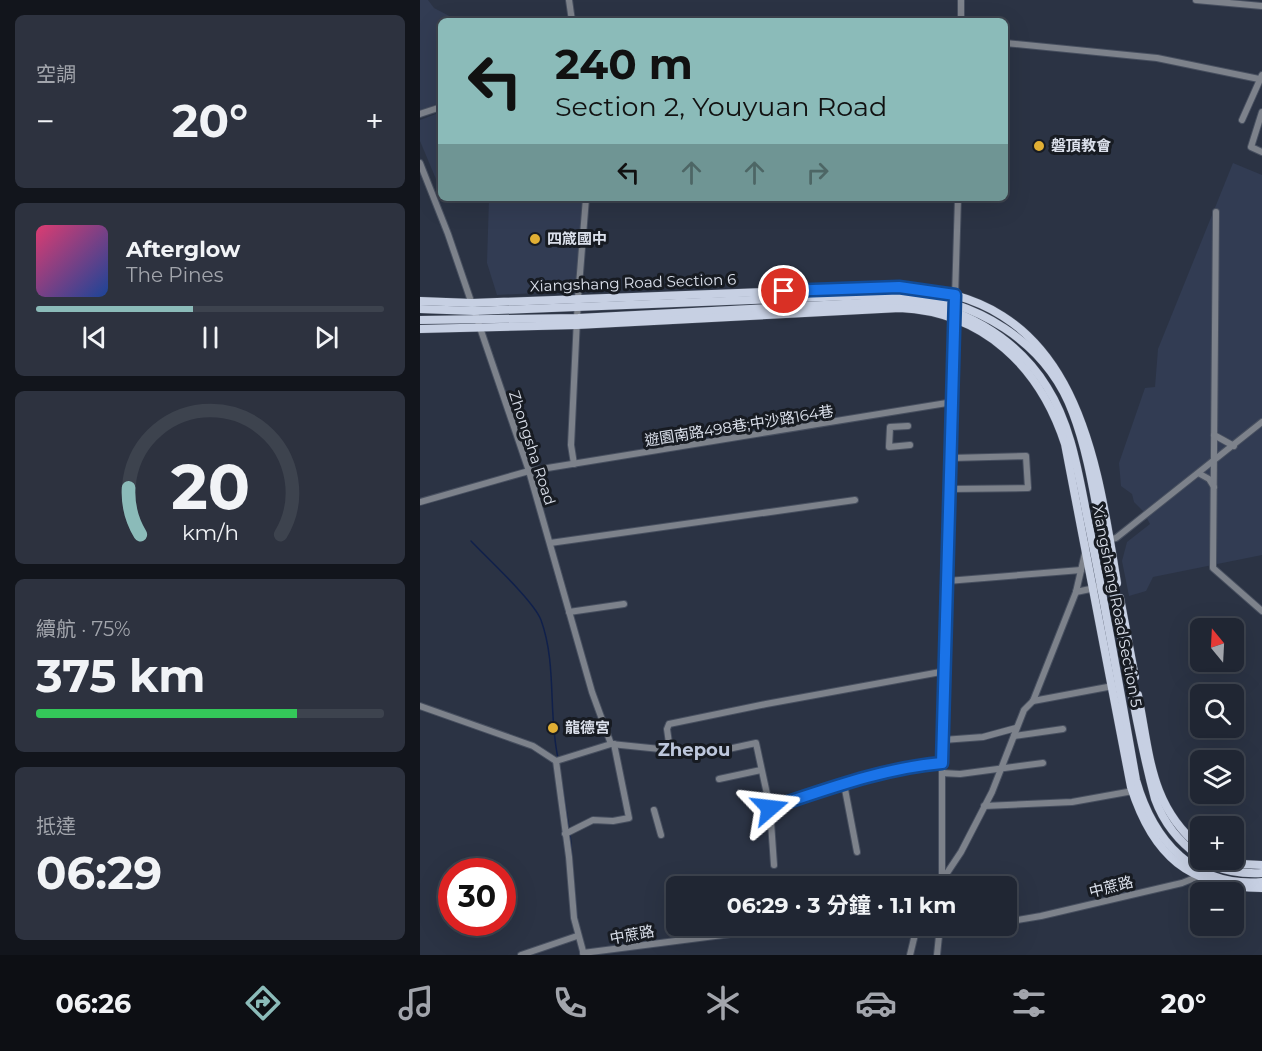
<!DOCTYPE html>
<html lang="zh-TW">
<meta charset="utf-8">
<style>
:root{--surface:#202633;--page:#2d323f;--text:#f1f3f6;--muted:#a2a5ac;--line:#3d434e;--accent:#8bbbb9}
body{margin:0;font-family:Montserrat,"Noto Sans TC",sans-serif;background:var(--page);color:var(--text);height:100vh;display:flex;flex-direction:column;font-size:22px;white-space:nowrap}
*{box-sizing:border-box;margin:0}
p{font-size:20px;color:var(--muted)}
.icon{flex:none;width:33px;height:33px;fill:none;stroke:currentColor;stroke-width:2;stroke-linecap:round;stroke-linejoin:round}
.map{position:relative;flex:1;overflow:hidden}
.sheet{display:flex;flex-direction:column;gap:15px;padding:15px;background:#12151c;width:420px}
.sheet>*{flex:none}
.top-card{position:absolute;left:18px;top:18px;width:570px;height:183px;border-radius:9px;box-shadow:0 6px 24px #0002,0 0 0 2px var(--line);background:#8bbbb9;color:#111;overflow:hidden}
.needle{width:39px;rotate:342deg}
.controls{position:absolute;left:770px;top:618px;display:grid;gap:12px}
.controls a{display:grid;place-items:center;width:54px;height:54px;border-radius:9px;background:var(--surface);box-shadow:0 6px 24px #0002,0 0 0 2px var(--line);font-size:30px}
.speed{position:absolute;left:18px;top:858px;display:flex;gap:12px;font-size:30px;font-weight:700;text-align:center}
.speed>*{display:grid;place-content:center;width:78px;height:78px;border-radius:50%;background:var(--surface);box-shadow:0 6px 24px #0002,0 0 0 2px var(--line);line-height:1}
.speed .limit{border:9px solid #d22;background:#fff;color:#111}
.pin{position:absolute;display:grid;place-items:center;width:51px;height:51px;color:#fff;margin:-26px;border:3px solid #fff;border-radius:50%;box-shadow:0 2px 6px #0007}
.me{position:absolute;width:66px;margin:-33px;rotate:73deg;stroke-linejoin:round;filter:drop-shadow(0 0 4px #0008)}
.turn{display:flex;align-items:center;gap:21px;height:126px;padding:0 18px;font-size:27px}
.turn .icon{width:78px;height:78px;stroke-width:2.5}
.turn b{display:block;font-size:42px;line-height:51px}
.lanes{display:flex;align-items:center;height:57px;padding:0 18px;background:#0003;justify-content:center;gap:30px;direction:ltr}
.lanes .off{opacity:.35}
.big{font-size:45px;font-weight:700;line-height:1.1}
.sheet .tile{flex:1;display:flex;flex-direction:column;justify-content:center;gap:9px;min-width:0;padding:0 21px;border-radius:9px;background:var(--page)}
.sheet .dial{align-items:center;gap:0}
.dial svg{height:156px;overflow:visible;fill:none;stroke:var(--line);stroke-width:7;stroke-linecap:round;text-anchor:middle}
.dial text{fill:var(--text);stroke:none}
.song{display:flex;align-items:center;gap:18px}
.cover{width:72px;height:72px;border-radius:9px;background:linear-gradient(135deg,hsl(340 70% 55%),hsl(220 70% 35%))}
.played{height:6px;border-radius:3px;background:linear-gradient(90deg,var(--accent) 45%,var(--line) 45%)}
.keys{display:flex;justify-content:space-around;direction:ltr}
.heat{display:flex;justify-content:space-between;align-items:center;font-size:33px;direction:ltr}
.charge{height:9px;border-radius:4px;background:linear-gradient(90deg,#34c759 75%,var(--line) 0)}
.trip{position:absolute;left:246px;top:876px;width:351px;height:60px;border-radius:9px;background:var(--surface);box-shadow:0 6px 24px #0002,0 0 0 2px var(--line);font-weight:700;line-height:60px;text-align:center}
.dock{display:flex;height:96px;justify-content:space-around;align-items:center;background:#0d0f14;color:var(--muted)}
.dock .icon{width:42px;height:42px}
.dock .active{color:var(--accent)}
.dock b{font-size:27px;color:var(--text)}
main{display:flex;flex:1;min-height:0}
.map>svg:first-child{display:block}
</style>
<main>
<section class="sheet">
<div class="tile"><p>空調</p>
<div class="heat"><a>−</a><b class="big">20°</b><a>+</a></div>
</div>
<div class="tile">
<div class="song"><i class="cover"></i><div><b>Afterglow</b><p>The Pines</p></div></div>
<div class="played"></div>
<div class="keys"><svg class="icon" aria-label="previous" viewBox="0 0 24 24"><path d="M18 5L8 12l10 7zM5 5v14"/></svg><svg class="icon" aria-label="pause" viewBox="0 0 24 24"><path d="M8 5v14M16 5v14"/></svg><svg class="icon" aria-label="next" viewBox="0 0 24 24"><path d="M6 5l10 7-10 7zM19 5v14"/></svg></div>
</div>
<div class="tile dial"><svg viewBox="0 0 100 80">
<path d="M14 69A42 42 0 1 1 86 69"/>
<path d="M14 69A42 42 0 0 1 8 45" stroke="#8bbbb9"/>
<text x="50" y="56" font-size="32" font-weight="700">20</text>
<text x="50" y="72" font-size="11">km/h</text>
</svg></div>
<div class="tile"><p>續航 · 75%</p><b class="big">375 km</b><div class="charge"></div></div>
<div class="tile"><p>抵達</p><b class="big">06:29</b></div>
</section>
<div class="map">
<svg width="842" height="955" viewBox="0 0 842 955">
<rect width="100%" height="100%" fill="#2b3344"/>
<!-- built -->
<g fill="#323c53">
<polygon points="0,0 8,0 14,8 39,21 21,21 21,102 0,111"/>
<polygon points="21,112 21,191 0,141 0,120"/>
<polygon points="813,163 842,175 842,555 733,577 726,591 709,596 702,561 707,542 730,524 723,511 714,502 712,494 701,486 699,463 725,388 735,387 738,349"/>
<polygon points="69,198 167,198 157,291 77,295 67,263"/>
</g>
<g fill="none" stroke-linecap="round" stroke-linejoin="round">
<!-- stream -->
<g stroke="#10204b" stroke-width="1.5">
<path d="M51,541c16,17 63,60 70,79 16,44 7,93 17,138"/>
<polyline points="142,783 149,829"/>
<polyline points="150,833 157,918"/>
</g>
<defs>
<g id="minor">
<polyline points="149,0 152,21"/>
<polyline points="776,0 842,6"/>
<polyline points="541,21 541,0"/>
<polyline points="585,43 737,58 839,79"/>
<polyline points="842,112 831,147 842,152"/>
<polyline points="0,114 21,107"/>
<polyline points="822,120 842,75"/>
<polyline points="0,163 28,234 109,471 172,692 191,744"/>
<polyline points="796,212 793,568 842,611"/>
<polyline points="535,298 538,198"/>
<polyline points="488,426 470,427 469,447 490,445"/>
<polyline points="794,435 814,446"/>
<polyline points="154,464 151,445 158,298 166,198"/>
<polyline points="780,474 789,479 794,487"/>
<polyline points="530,489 608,488 606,456 531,458"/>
<polyline points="0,502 109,471 533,402"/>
<polyline points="130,543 435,500"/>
<polyline points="668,544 696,538 842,422"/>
<polyline points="527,581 661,570"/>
<polyline points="656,592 694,584"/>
<polyline points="149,612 204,604"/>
<polyline points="613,701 693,686"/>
<polyline points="0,706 113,746 136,761"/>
<polyline points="594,736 643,729"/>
<polyline points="523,740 563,737 596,728"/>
<polyline points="191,744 250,750 247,729 249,724 346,704 526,671"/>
<polyline points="299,751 336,743 350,808 354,865"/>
<polyline points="136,761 149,857 154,918 164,955"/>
<polyline points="136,761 191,744"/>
<polyline points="522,773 540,774 623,763"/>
<polyline points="299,779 341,770"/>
<polyline points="424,784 437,852"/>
<polyline points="564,806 652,802 713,791"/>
<polyline points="350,808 498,765 522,763"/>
<polyline points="234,810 241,835"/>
<polyline points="145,834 173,820 193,821 209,818 194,744"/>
<polyline points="523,879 541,852 572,792 604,710 613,701 656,592 665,553"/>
<polyline points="522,886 522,763 534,318"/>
<polyline points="586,922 621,916 762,883 777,877 794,860"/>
<polyline points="163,953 372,926"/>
<polyline points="101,955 157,936"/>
<polyline points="490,955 497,926"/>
<polyline points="517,955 520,926"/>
</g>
<g id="major">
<path d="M0,301l52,2 427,-16c174,6 196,159 218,296"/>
<path d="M0,309l54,2 426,-17c74,5 146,46 173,119 16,42 22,89 31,133 18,84 29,170 51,253 9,25 24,43 45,58"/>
<path d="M0,320l158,-2 322,-17c58,2 116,36 147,86 26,41 32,92 42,139 17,84 32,169 47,254 17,60 58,108 126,102"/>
<path d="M0,329l157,-4 323,-17c84,4 140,59 165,136l66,343c22,69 58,100 131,101"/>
<polyline points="700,598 715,677"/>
<path d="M718,695c12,60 12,111 62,152"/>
<path d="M783,860c16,11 40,14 59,13"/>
<polyline points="803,860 821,864 842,865"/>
</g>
</defs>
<!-- minor casing -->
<use href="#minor" stroke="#474f5f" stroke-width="8"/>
<!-- major casing -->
<use href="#major" stroke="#474f5f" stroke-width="9"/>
<!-- minor -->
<use href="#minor" stroke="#7d828b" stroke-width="6"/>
<!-- major -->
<use href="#major" stroke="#c7d0e3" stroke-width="8"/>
</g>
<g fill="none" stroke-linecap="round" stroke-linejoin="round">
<defs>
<path id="route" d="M350,808c55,-18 113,-40 172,-45l13,-468 -56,-8 -115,4"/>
</defs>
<!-- route casing -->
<use href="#route" stroke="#114b97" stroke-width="15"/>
<!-- route -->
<use href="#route" stroke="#1a73e8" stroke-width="10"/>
</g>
<!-- markers -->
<g fill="#e1af34" stroke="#171b22" stroke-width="2">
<circle cx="619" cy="146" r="6"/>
<circle cx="115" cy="239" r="6"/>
<circle cx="133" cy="728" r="6"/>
</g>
<g text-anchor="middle" stroke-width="6" stroke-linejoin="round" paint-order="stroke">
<!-- poi labels -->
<g font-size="15" font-weight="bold" fill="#dbe0eb" stroke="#171b22" text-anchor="start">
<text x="631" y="151">磐頂教會</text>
<text x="127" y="244">四箴國中</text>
<text x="145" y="733">龍德宮</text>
</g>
<!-- street labels -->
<g font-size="15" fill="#dbe0eb" stroke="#171b22">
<text transform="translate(213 283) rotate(-2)" y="5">Xiangshang Road Section 6</text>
<text transform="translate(319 426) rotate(-9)" y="5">遊園南路498巷;中沙路164巷</text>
<text transform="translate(112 448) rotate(72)" y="5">Zhongsha Road</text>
<text transform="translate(697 606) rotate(79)" y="5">Xiangshang Road Section 5</text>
<text transform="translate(691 887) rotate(-14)" y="5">中蔗路</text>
<text transform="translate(212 935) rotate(-10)" y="5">中蔗路</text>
</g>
<!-- quarter labels -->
<g font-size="18" font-weight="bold" fill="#bdc7dc" stroke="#171b22">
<text x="274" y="756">Zhepou</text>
</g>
</g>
</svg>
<div class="controls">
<a><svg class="needle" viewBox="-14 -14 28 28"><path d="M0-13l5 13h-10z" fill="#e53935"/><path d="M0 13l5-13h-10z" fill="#a2a5ac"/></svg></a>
<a><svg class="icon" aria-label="search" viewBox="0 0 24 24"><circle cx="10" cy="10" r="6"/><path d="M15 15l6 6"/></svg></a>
<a><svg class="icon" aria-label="layers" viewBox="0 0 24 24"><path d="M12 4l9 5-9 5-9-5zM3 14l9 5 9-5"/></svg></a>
<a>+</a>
<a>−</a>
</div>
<div class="speed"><div class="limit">30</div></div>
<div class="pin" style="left:364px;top:291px;background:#d93025"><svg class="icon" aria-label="arrive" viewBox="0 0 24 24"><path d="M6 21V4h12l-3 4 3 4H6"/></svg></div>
<svg class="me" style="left:350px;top:808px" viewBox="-20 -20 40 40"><path d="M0-17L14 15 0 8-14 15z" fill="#1a73e8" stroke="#fff" stroke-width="4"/></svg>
<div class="trip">06:29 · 3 分鐘 · 1.1 km</div>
<div class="top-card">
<div class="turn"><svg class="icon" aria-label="left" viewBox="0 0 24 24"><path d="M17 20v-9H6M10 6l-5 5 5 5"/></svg><div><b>240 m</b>Section 2, Youyuan Road</div></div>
<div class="lanes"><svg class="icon" aria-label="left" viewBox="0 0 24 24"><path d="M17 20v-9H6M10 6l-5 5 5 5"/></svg><svg class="icon off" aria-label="ahead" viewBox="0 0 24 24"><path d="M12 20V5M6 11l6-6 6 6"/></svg><svg class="icon off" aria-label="ahead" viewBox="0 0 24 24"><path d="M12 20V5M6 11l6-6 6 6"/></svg><svg class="icon off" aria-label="right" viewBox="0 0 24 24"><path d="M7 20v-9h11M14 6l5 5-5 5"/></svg></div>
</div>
</div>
</main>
<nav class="dock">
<b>06:26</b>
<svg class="icon active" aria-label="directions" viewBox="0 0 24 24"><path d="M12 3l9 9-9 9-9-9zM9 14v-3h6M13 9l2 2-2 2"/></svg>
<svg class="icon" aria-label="music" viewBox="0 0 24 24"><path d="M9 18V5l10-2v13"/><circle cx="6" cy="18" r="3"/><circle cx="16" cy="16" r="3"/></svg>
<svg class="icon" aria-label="phone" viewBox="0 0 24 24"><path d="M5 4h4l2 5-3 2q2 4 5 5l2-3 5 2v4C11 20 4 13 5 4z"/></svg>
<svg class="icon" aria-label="climate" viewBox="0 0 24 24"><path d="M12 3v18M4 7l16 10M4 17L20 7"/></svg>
<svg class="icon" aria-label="car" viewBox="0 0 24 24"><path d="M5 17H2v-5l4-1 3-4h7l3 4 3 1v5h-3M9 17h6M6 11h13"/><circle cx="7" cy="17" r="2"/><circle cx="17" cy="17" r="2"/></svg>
<svg class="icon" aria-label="filters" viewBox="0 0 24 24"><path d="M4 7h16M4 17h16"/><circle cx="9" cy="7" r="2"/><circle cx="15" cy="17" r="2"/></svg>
<b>20°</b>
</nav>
